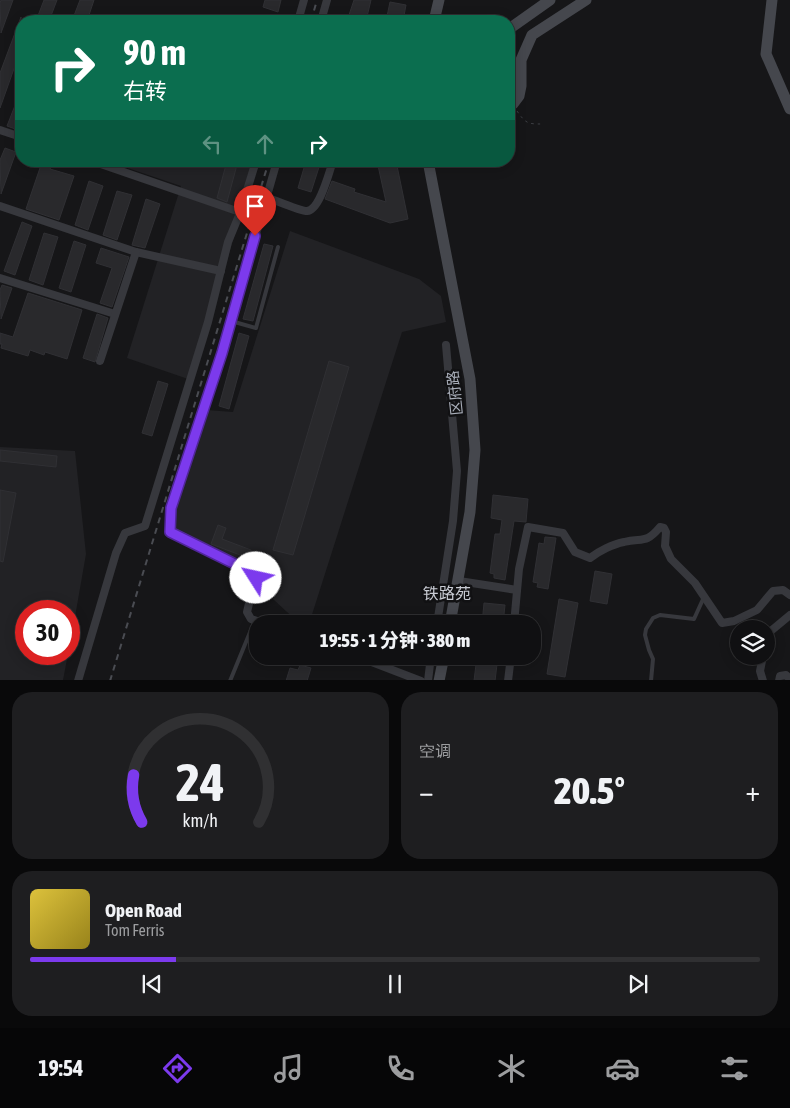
<!DOCTYPE html>
<html lang="zh">
<meta charset="utf-8">
<style>
:root{--surface:#101012;--page:#1e1e20;--text:#f1f3f6;--muted:#9c9d9f;--line:#303032;--accent:#7c3aed}
body{margin:0;font-family:"Asap Condensed","Noto Sans SC",sans-serif;background:var(--page);color:var(--text);height:100vh;display:flex;flex-direction:column;font-size:19px;white-space:nowrap}
*{box-sizing:border-box;margin:0}
p{font-size:16px;color:var(--muted)}
.icon{flex:none;width:28px;height:28px;fill:none;stroke:currentColor;stroke-width:2;stroke-linecap:round;stroke-linejoin:round}
.map{position:relative;height:680px;overflow:hidden}
.panel{display:flex;flex-direction:column;gap:12px;padding:12px;background:#09090a;flex:1}
.panel>*{flex:none}
.banner{position:absolute;left:15px;top:15px;width:500px;height:152px;border-radius:20px;box-shadow:0 2px 12px #0003,0 0 0 1px var(--line);background:#0b6e4f;color:#fff;overflow:hidden}
.tools{position:absolute;left:730px;top:620px;display:grid;gap:10px}
.tools a{display:grid;place-items:center;width:45px;height:45px;border-radius:50%;background:var(--surface);box-shadow:0 2px 12px #0003,0 0 0 1px var(--line);font-size:25px}
.speed{position:absolute;left:15px;top:600px;display:flex;gap:10px;font-size:25px;font-weight:700;text-align:center}
.speed>*{display:grid;place-content:center;width:65px;height:65px;border-radius:50%;background:var(--surface);box-shadow:0 2px 12px #0003,0 0 0 1px var(--line);line-height:1}
.speed .limit{border:8px solid #d22;background:#fff;color:#111}
.pin{position:absolute;display:grid;place-items:center;width:42px;height:42px;color:#fff;margin:-51px -21px;border-radius:50% 50% 50% 0;rotate:-45deg;box-shadow:0 0 5px #0007}
.pin .icon{rotate:45deg}
.me{position:absolute;width:55px;margin:-28px;rotate:305deg;stroke-linejoin:round;filter:drop-shadow(0 0 4px #0008)}
.turn{display:flex;align-items:center;gap:18px;height:105px;padding:0 25px;font-size:22px}
.turn .icon{width:65px;height:65px;stroke-width:2.5}
.turn b{display:block;font-size:35px;line-height:42px}
.lanes{display:flex;align-items:center;height:48px;padding:0 25px;background:#0003;justify-content:center;gap:25px;direction:ltr}
.lanes .off{opacity:.35}
.big{font-size:38px;font-weight:800;line-height:1.1}
.panel .tile{flex:1;display:flex;flex-direction:column;justify-content:center;gap:8px;min-width:0;padding:0 18px;border-radius:20px;background:var(--page)}
.panel .dial{align-items:center;gap:0}
.dial svg{height:130px;overflow:visible;fill:none;stroke:var(--line);stroke-width:7;stroke-linecap:round;text-anchor:middle}
.dial text{fill:var(--text);stroke:none}
.song{display:flex;align-items:center;gap:15px}
.cover{width:60px;height:60px;border-radius:8px;background:linear-gradient(135deg,hsl(50 70% 55%),hsl(50 70% 35%))}
.played{height:5px;border-radius:2px;background:linear-gradient(90deg,var(--accent) 20%,var(--line) 20%)}
.keys{display:flex;justify-content:space-around;direction:ltr}
.heat{display:flex;justify-content:space-between;align-items:center;font-size:28px;direction:ltr}
.panel .tiles{flex:1;display:grid;gap:12px;grid-template-columns:1fr 1fr}
.tile:last-child{grid-column:span 2}
.trip{position:absolute;left:249px;top:615px;width:292px;height:50px;border-radius:20px;background:var(--surface);box-shadow:0 2px 12px #0003,0 0 0 1px var(--line);font-weight:800;line-height:50px;text-align:center}
.tabs{display:flex;height:80px;justify-content:space-around;align-items:center;background:#060607;color:var(--muted)}
.tabs .icon{width:35px;height:35px}
.tabs .active{color:var(--accent)}
.tabs b{font-size:22px;color:var(--text)}
.map>svg:first-child{display:block}
</style>
<div class="map">
<svg width="790" height="681" viewBox="0 0 790 681">
<rect width="100%" height="100%" fill="#161618"/>
<!-- built -->
<g fill="#222225">
<polygon points="107,161 257,161 191,380 127,358 181,186"/>
<polygon points="290,231 419,279 441,296 446,322 402,332 309,624 300,624 247,575 167,536 206,410 233,412"/>
<polygon points="0,447 75,451 86,554 69,651 69,611 26,611 26,654 68,654 63,680 0,680"/>
</g>
<!-- building -->
<g fill="#29292c" stroke="#303034">
<polygon points="1,0 13,0 1,33 0,3"/>
<polygon points="44,0 57,0 49,21 36,21"/>
<polygon points="80,0 94,0 87,21 72,21"/>
<polygon points="265,0 281,0 278,12 263,7"/>
<polygon points="354,0 371,0 366,21 347,21"/>
<polygon points="390,2 406,5 403,21 386,21"/>
<polygon points="21,17 21,49 0,108 0,73"/>
<polygon points="21,90 21,121 18,130 7,126"/>
<polygon points="5,148 16,152 1,194 0,160"/>
<polygon points="227,161 238,161 227,202 217,198"/>
<polygon points="306,161 321,161 311,192 298,188"/>
<polygon points="377,161 396,161 408,219 390,223 325,199 332,181 355,189 354,192 386,202"/>
<polygon points="42,162 52,165 50,169 74,176 59,220 26,209"/>
<polygon points="89,181 103,186 88,230 75,225"/>
<polygon points="117,191 132,195 117,240 103,235"/>
<polygon points="146,199 160,204 145,248 132,245"/>
<polygon points="22,222 32,226 15,275 4,271"/>
<polygon points="44,233 58,237 43,285 29,280"/>
<polygon points="74,241 86,245 71,292 59,288"/>
<polygon points="264,244 273,246 253,321 243,319"/>
<polygon points="101,248 129,257 112,307 100,303 112,268 96,263"/>
<polygon points="2,285 12,288 1,319 0,290"/>
<polygon points="28,293 82,310 67,359 45,352 44,355 30,350 28,356 1,348 2,344 0,344 0,333 13,337"/>
<polygon points="97,314 108,318 95,362 83,358"/>
<polygon points="239,333 249,336 229,409 219,406"/>
<polygon points="329,361 349,367 293,555 273,550"/>
<polygon points="158,381 168,384 152,436 142,433"/>
<polygon points="0,450 57,456 56,467 0,461"/>
<polygon points="0,490 16,493 3,562 0,561"/>
<polygon points="493,495 528,499 526,522 514,521 505,580 494,578 494,574 490,573 495,534 500,534 502,520 491,518"/>
<polygon points="218,525 226,528 222,539 251,550 248,558 211,544"/>
<polygon points="545,537 556,538 548,589 537,587 538,583 533,582 539,543 544,544"/>
<polygon points="595,571 612,574 607,604 590,601"/>
<polygon points="559,599 578,603 565,677 547,674"/>
<polygon points="484,603 505,605 503,624 482,624"/>
<polygon points="477,656 498,656 495,681 474,681"/>
<polygon points="300,665 311,668 307,681 286,681 290,668 298,670"/>
</g>
<g fill="none" stroke-linecap="round" stroke-linejoin="round">
<!-- path -->
<path stroke="#3d3f44" stroke-width="1" stroke-dasharray="2.5 4" stroke-linecap="butt" d="M517,111c9,13 11,13 26,13"/>
<!-- service -->
<g stroke="#37383d" stroke-width="4">
<polyline points="231,321 256,328 278,247"/>
<polyline points="230,681 255,620"/>
<polyline points="651,681 653,659 649,650 645,635 646,629 653,618 660,615 694,619 704,597"/>
</g>
<!-- minor -->
<g stroke="#37383d" stroke-width="8">
<polyline points="298,21 304,0"/>
<polyline points="321,21 327,0"/>
<polyline points="0,130 21,137"/>
<polyline points="92,161 260,219"/>
<path d="M266,197c9,3 34,14 41,14 13,-1 22,-39 26,-50"/>
<polyline points="0,206 136,252 221,271"/>
<polyline points="0,278 115,314"/>
<polyline points="100,361 136,252"/>
<polyline points="459,581 517,590"/>
<polyline points="266,624 251,619 247,612 255,578 252,573 170,532 171,508 222,353 277,161"/>
<polyline points="437,624 453,521 457,471 446,345"/>
<path d="M514,624l5,-55 9,-42 35,6 12,19 15,6c9,-7 23,-14 34,-16 18,-5 21,3 36,-15l4,1 2,4 -1,14 6,13 24,24 27,40 12,-2 23,-11 16,-19 10,-1 7,5"/>
<polyline points="766,635 790,615"/>
<polyline points="356,656 421,681"/>
<polyline points="763,656 760,671 763,681"/>
<polyline points="78,681 116,553 125,533 145,526 208,322 228,242 240,213 256,161"/>
<polyline points="428,681 431,656"/>
<polyline points="508,681 511,656"/>
<polyline points="779,681 780,676 786,675 790,679"/>
</g>
<!-- secondary -->
<g stroke="#45474d" stroke-width="11">
<polyline points="772,0 766,54 790,109"/>
<polyline points="434,21 439,0"/>
<polyline points="509,29 550,0"/>
<polyline points="509,104 513,104 519,96 521,86 521,60 532,35 586,0"/>
<polyline points="428,161 470,379 475,450 470,512 450,624"/>
<polyline points="439,681 444,656"/>
</g>
<!-- rail -->
<g stroke="#4a4c52" stroke-width="2" stroke-dasharray="6 5" stroke-linecap="butt">
<polyline points="311,21 317,0"/>
<polyline points="110,681 269,161"/>
</g>
</g>
<g fill="none" stroke-linecap="round" stroke-linejoin="round">
<defs>
<polyline id="route" points="255,236 222,353 171,508 170,532 241,567 252,573 256,578"/>
</defs>
<!-- route casing -->
<use href="#route" stroke="#51269a" stroke-width="12"/>
<!-- route -->
<use href="#route" stroke="#7c3aed" stroke-width="9"/>
</g>
<g text-anchor="middle" stroke-width="5" stroke-linejoin="round" paint-order="stroke">
<!-- street labels -->
<g font-size="15" fill="#a8adb8" stroke="#111113">
<text transform="translate(455 393) rotate(-96)" y="5">区府路</text>
</g>
<!-- neighbourhood labels -->
<g font-size="16" fill="#c9ccd4" stroke="#111113">
<text x="447" y="599">铁路苑</text>
</g>
</g>
</svg>
<div class="tools">
<a><svg class="icon" aria-label="layers" viewBox="0 0 24 24"><path d="M12 4l9 5-9 5-9-5zM3 14l9 5 9-5"/></svg></a>
</div>
<div class="speed"><div class="limit">30</div></div>
<div class="pin" style="left:255px;top:236px;background:#d93025"><svg class="icon" aria-label="arrive" viewBox="0 0 24 24"><path d="M6 21V4h12l-3 4 3 4H6"/></svg></div>
<svg class="me" style="left:256px;top:578px" viewBox="-20 -20 40 40"><circle r="19" fill="#fff"/><path d="M0-13L10 11 0 6-10 11z" fill="#7c3aed"/></svg>
<div class="trip">19:55 · 1 分钟 · 380 m</div>
<div class="banner">
<div class="turn"><svg class="icon" aria-label="right" viewBox="0 0 24 24"><path d="M7 20v-9h11M14 6l5 5-5 5"/></svg><div><b>90 m</b>右转</div></div>
<div class="lanes"><svg class="icon off" aria-label="left" viewBox="0 0 24 24"><path d="M17 20v-9H6M10 6l-5 5 5 5"/></svg><svg class="icon off" aria-label="ahead" viewBox="0 0 24 24"><path d="M12 20V5M6 11l6-6 6 6"/></svg><svg class="icon" aria-label="right" viewBox="0 0 24 24"><path d="M7 20v-9h11M14 6l5 5-5 5"/></svg></div>
</div>
</div>
<section class="panel">
<div class="tiles">
<div class="tile dial"><svg viewBox="0 0 100 80">
<path d="M14 69A42 42 0 1 1 86 69"/>
<path d="M14 69A42 42 0 0 1 9 40" stroke="#7c3aed"/>
<text x="50" y="56" font-size="32" font-weight="700">24</text>
<text x="50" y="72" font-size="11">km/h</text>
</svg></div>
<div class="tile"><p>空调</p>
<div class="heat"><a>−</a><b class="big">20.5°</b><a>+</a></div>
</div>
<div class="tile">
<div class="song"><i class="cover"></i><div><b>Open Road</b><p>Tom Ferris</p></div></div>
<div class="played"></div>
<div class="keys"><svg class="icon" aria-label="previous" viewBox="0 0 24 24"><path d="M18 5L8 12l10 7zM5 5v14"/></svg><svg class="icon" aria-label="pause" viewBox="0 0 24 24"><path d="M8 5v14M16 5v14"/></svg><svg class="icon" aria-label="next" viewBox="0 0 24 24"><path d="M6 5l10 7-10 7zM19 5v14"/></svg></div>
</div>
</div>
</section>
<nav class="tabs">
<b>19:54</b>
<svg class="icon active" aria-label="directions" viewBox="0 0 24 24"><path d="M12 3l9 9-9 9-9-9zM9 14v-3h6M13 9l2 2-2 2"/></svg>
<svg class="icon" aria-label="music" viewBox="0 0 24 24"><path d="M9 18V5l10-2v13"/><circle cx="6" cy="18" r="3"/><circle cx="16" cy="16" r="3"/></svg>
<svg class="icon" aria-label="phone" viewBox="0 0 24 24"><path d="M5 4h4l2 5-3 2q2 4 5 5l2-3 5 2v4C11 20 4 13 5 4z"/></svg>
<svg class="icon" aria-label="climate" viewBox="0 0 24 24"><path d="M12 3v18M4 7l16 10M4 17L20 7"/></svg>
<svg class="icon" aria-label="car" viewBox="0 0 24 24"><path d="M5 17H2v-5l4-1 3-4h7l3 4 3 1v5h-3M9 17h6M6 11h13"/><circle cx="7" cy="17" r="2"/><circle cx="17" cy="17" r="2"/></svg>
<svg class="icon" aria-label="filters" viewBox="0 0 24 24"><path d="M4 7h16M4 17h16"/><circle cx="9" cy="7" r="2"/><circle cx="15" cy="17" r="2"/></svg>
</nav>
